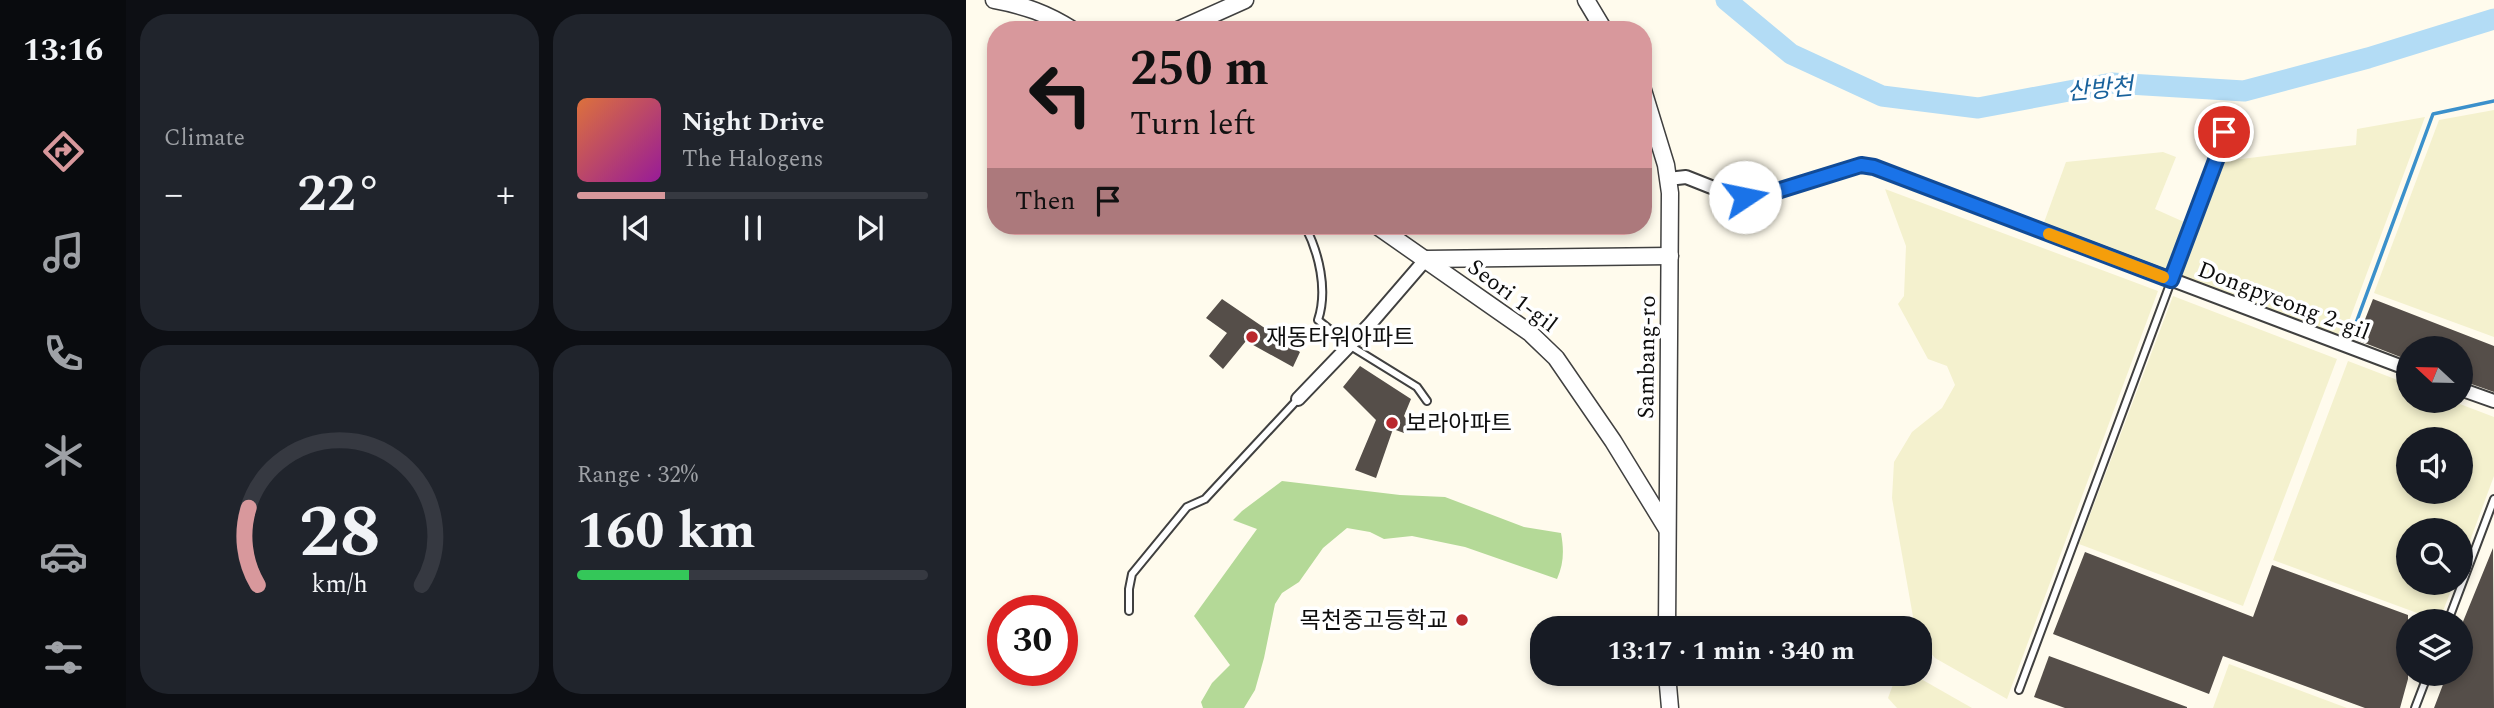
<!DOCTYPE html>
<meta charset="utf-8">
<style>
:root{--surface:#171b24;--page:#20242c;--text:#f1f3f6;--muted:#9ea1a6;--line:#363941;--accent:#d8989c}
body{margin:0;font-family:Spectral,"Noto Sans KR",serif;background:var(--page);color:var(--text);height:100vh;display:flex;flex-direction:column;font-size:26px;white-space:nowrap}
*{box-sizing:border-box;margin:0}
p{font-size:23px;color:var(--muted)}
.icon{flex:none;width:38px;height:38px;fill:none;stroke:currentColor;stroke-width:2;stroke-linecap:round;stroke-linejoin:round}
.map{position:relative;flex:1;overflow:hidden}
.sheet{display:flex;flex-direction:column;gap:14px;padding:14px;background:#0d0f14;width:840px}
.sheet>*{flex:none}
.hud{position:absolute;left:21px;top:21px;width:665px;height:214px;border-radius:28px;box-shadow:0 4px 10px #0003;background:#d8989c;color:#111;overflow:hidden}
.needle{width:46px;rotate:292deg}
.buttons{position:absolute;left:1430px;top:336px;display:grid;gap:14px}
.buttons a{display:grid;place-items:center;width:77px;height:77px;border-radius:50%;background:var(--surface);box-shadow:0 4px 10px #0003;font-size:35px}
.speed{position:absolute;left:21px;top:595px;display:flex;gap:14px;font-size:35px;font-weight:700;text-align:center}
.speed>*{display:grid;place-content:center;width:91px;height:91px;border-radius:50%;background:var(--surface);box-shadow:0 4px 10px #0003;line-height:1}
.speed .limit{border:10px solid #d22;background:#fff;color:#111}
.pin{position:absolute;display:grid;place-items:center;width:60px;height:60px;color:#fff;margin:-30px;border:4px solid #fff;border-radius:50%;box-shadow:0 2px 7px #0007}
.me{position:absolute;width:77px;margin:-38px;rotate:79deg;stroke-linejoin:round;filter:drop-shadow(0 0 5px #0008)}
.turn{display:flex;align-items:center;gap:24px;height:147px;padding:0 28px;font-size:32px}
.turn .icon{width:91px;height:91px;stroke-width:2.5}
.turn b{display:block;font-size:49px;line-height:60px}
.then{display:flex;align-items:center;height:66px;padding:0 28px;background:#0003;gap:14px;font-size:26px}
.big{font-size:52px;font-weight:700;line-height:1.1}
.sheet .widget{flex:1;display:flex;flex-direction:column;justify-content:center;gap:10px;min-width:0;padding:0 24px;border-radius:28px;background:var(--page)}
.sheet .dial{align-items:center;gap:0}
.dial svg{height:182px;overflow:visible;fill:none;stroke:var(--line);stroke-width:7;stroke-linecap:round;text-anchor:middle}
.dial text{fill:var(--text);stroke:none}
.song{display:flex;align-items:center;gap:21px}
.cover{width:84px;height:84px;border-radius:10px;background:linear-gradient(135deg,hsl(20 70% 55%),hsl(300 70% 35%))}
.played{height:7px;border-radius:4px;background:linear-gradient(90deg,var(--accent) 25%,var(--line) 25%)}
.keys{display:flex;justify-content:space-around;direction:ltr}
.heat{display:flex;justify-content:space-between;align-items:center;font-size:38px;direction:ltr}
.charge{height:10px;border-radius:5px;background:linear-gradient(90deg,#34c759 32%,var(--line) 0)}
.sheet .tiles{flex:1;display:grid;gap:14px;grid-template-columns:repeat(2,1fr)}
.trip{position:absolute;left:564px;top:616px;width:402px;height:70px;border-radius:28px;background:var(--surface);box-shadow:0 4px 10px #0003;font-weight:700;line-height:70px;text-align:center}
main{display:flex;flex:1;min-height:0}
.menu{display:flex;flex-direction:column;width:126px;justify-content:space-around;align-items:center;background:#090b0e;color:var(--muted)}
.menu .icon{width:49px;height:49px}
.menu .current{color:var(--accent)}
.menu b{font-size:32px;color:var(--text)}
.map>svg:first-child{display:block}
</style>
<main>
<nav class="menu">
<b>13:16</b>
<svg class="icon current" aria-label="directions" viewBox="0 0 24 24"><path d="M12 3l9 9-9 9-9-9zM9 14v-3h6M13 9l2 2-2 2"/></svg>
<svg class="icon" aria-label="music" viewBox="0 0 24 24"><path d="M9 18V5l10-2v13"/><circle cx="6" cy="18" r="3"/><circle cx="16" cy="16" r="3"/></svg>
<svg class="icon" aria-label="phone" viewBox="0 0 24 24"><path d="M5 4h4l2 5-3 2q2 4 5 5l2-3 5 2v4C11 20 4 13 5 4z"/></svg>
<svg class="icon" aria-label="climate" viewBox="0 0 24 24"><path d="M12 3v18M4 7l16 10M4 17L20 7"/></svg>
<svg class="icon" aria-label="car" viewBox="0 0 24 24"><path d="M5 17H2v-5l4-1 3-4h7l3 4 3 1v5h-3M9 17h6M6 11h13"/><circle cx="7" cy="17" r="2"/><circle cx="17" cy="17" r="2"/></svg>
<svg class="icon" aria-label="filters" viewBox="0 0 24 24"><path d="M4 7h16M4 17h16"/><circle cx="9" cy="7" r="2"/><circle cx="15" cy="17" r="2"/></svg>
</nav>
<section class="sheet">
<div class="tiles">
<div class="widget"><p>Climate</p>
<div class="heat"><a>−</a><b class="big">22°</b><a>+</a></div>
</div>
<div class="widget">
<div class="song"><i class="cover"></i><div><b>Night Drive</b><p>The Halogens</p></div></div>
<div class="played"></div>
<div class="keys"><svg class="icon" aria-label="previous" viewBox="0 0 24 24"><path d="M18 5L8 12l10 7zM5 5v14"/></svg><svg class="icon" aria-label="pause" viewBox="0 0 24 24"><path d="M8 5v14M16 5v14"/></svg><svg class="icon" aria-label="next" viewBox="0 0 24 24"><path d="M6 5l10 7-10 7zM19 5v14"/></svg></div>
</div>
<div class="widget dial"><svg viewBox="0 0 100 80">
<path d="M14 69A42 42 0 1 1 86 69"/>
<path d="M14 69A42 42 0 0 1 10 35" stroke="#d8989c"/>
<text x="50" y="56" font-size="32" font-weight="700">28</text>
<text x="50" y="72" font-size="11">km/h</text>
</svg></div>
<div class="widget"><p>Range · 32%</p><b class="big">160 km</b><div class="charge"></div></div>
</div>
</section>
<div class="map">
<svg width="1528" height="708" viewBox="0 0 1528 708">
<rect width="100%" height="100%" fill="#fffbed"/>
<!-- farmland -->
<g fill="#f4f1ce" fill-rule="evenodd">
<polygon points="1528,110 1528,337 1408,293 1473,120"/>
<polygon points="1459,117 1376,340 1213,281 1259,161 1390,145 1391,129"/>
<polygon points="1197,152 1210,157 1189,209 1218,222 1198,278 1076,228 1100,162"/>
<polygon points="919,189 1192,291 1041,699 969,658 954,640 954,628 949,628 926,498 928,462 946,432 976,408 989,385 981,366 962,359 932,304 938,296 940,246"/>
<polygon points="1207,296 1371,359 1277,606 1113,544"/>
<path d="M1382,361l60,23v17h44l42,16v59l-33,89 -1,-35h-52v53h46l-15,38 -166,-61zM1494,439v53h-52v-53z"/>
<polygon points="1263,664 1381,708 1247,708"/>
<polygon points="955,679 1006,708 931,708 922,698 928,682"/>
</g>
<!-- forest -->
<path fill="#b4d997" d="M316,481l118,14 45,2 79,30 37,6c3,16 3,31 -4,46l-92,-32 -53,-11 -28,3 -14,-7 -23,-4 -24,20 -24,34 -17,11 -7,11 -11,54 -9,32 -11,18h-41l-2,-6 11,-19 18,-18 -36,-49 63,-87 -24,-9 9,-9z"/>
<g fill="none" stroke-linecap="round" stroke-linejoin="round">
<!-- stream -->
<polyline stroke="#3b90cb" stroke-width="3.5" points="1383,342 1467,114 1528,101"/>
<!-- river -->
<polyline stroke="#b3dcf5" stroke-width="21" points="760,0 825,54 916,96 1012,108 1146,83 1278,91 1402,58 1528,19"/>
</g>
<!-- building -->
<g fill="#554e49">
<polygon points="256,299 334,352 327,367 280,341 257,369 243,356 261,333 240,318"/>
<polygon points="1407,299 1528,346 1528,392 1494,380 1494,348 1442,348 1442,360 1391,340"/>
<polygon points="394,366 445,399 438,416 446,427 438,433 427,429 410,478 389,470 410,420 377,387"/>
<polygon points="1527,548 1528,708 1468,708 1481,674 1494,674 1494,629"/>
<polygon points="1119,552 1287,617 1306,565 1442,615 1442,679 1434,708 1399,708 1257,656 1243,694 1087,634"/>
<polygon points="1083,656 1221,707 1221,708 1099,708 1068,697"/>
</g>
<g fill="none" stroke-linecap="round" stroke-linejoin="round">
<defs>
<g id="service">
<path d="M339,226c14,27 23,64 13,94l31,25 68,42 10,14"/>
<polyline points="163,611 163,589 166,574 221,507 239,499 332,399"/>
<polyline points="1482,621 1528,499"/>
<polyline points="1053,690 1258,139 1258,132"/>
<polyline points="1449,708 1462,674"/>
</g>
<g id="minor">
<polyline points="702,179 720,177 763,194 779,197 795,196 895,165 908,167 1442,369"/>
<polyline points="1494,389 1528,401"/>
<polyline points="332,399 404,324 460,259"/>
</g>
<g id="tertiary">
<path d="M28,0c32,6 52,13 79,30"/>
<polyline points="620,0 638,30"/>
<polyline points="212,30 279,0"/>
<polyline points="677,90 700,165 704,193 701,628"/>
<polyline points="411,226 564,333 590,358 647,441 701,529"/>
<polyline points="460,259 704,256"/>
<polyline points="701,674 704,708"/>
</g>
</defs>
<!-- service casing -->
<use href="#service" stroke="#404040" stroke-width="10"/>
<!-- minor casing -->
<use href="#minor" stroke="#404040" stroke-width="16"/>
<!-- tertiary casing -->
<use href="#tertiary" stroke="#404040" stroke-width="19"/>
<!-- service -->
<use href="#service" stroke="#fff" stroke-width="6"/>
<!-- minor -->
<use href="#minor" stroke="#fff" stroke-width="12"/>
<!-- tertiary -->
<use href="#tertiary" stroke="#fff" stroke-width="16"/>
</g>
<g fill="none" stroke-linecap="round" stroke-linejoin="round">
<defs>
<polyline id="route" points="779,197 795,196 895,165 908,167 1205,280 1258,139 1258,132"/>
</defs>
<!-- route casing -->
<use href="#route" stroke="#114b97" stroke-width="18"/>
<!-- route -->
<use href="#route" stroke="#1a73e8" stroke-width="12"/>
<!-- slow -->
<polyline stroke="#f59e0b" stroke-width="12" points="1083,234 1197,277"/>
</g>
<!-- markers -->
<g fill="#ba282d" stroke="#fff" stroke-width="2.5">
<circle cx="286" cy="337" r="7"/>
<circle cx="426" cy="423" r="7"/>
<circle cx="496" cy="620" r="7"/>
</g>
<g text-anchor="middle" stroke-width="7" stroke-linejoin="round" paint-order="stroke">
<!-- street labels -->
<g font-size="23" fill="#0d0d0d" stroke="#fff">
<text transform="translate(547 295) rotate(37)" y="8">Seori 1-gil</text>
<text transform="translate(1318 300) rotate(21)" y="8">Dongpyeong 2-gil</text>
<text transform="translate(680 357) rotate(-89)" y="8">Sambang-ro</text>
</g>
<!-- poi labels -->
<g font-size="23" fill="#0d0d0d" stroke="#fff" text-anchor="start">
<text x="300" y="345">재동타워아파트</text>
<text x="440" y="431">보라아파트</text>
<text x="482" y="628" text-anchor="end">목천중고등학교</text>
</g>
<!-- water labels -->
<g font-size="24" font-style="italic" fill="#19629c" stroke="#fff">
<text transform="translate(1134 89) rotate(-5)" y="8">산방천</text>
</g>
</g>
</svg>
<div class="buttons">
<a><svg class="needle" viewBox="-14 -14 28 28"><path d="M0-13l5 13h-10z" fill="#e53935"/><path d="M0 13l5-13h-10z" fill="#9ea1a6"/></svg></a>
<a><svg class="icon" aria-label="sound" viewBox="0 0 24 24"><path d="M4 9h4l5-4v14l-5-4H4zM17 9q2 3 0 6"/></svg></a>
<a><svg class="icon" aria-label="search" viewBox="0 0 24 24"><circle cx="10" cy="10" r="6"/><path d="M15 15l6 6"/></svg></a>
<a><svg class="icon" aria-label="layers" viewBox="0 0 24 24"><path d="M12 4l9 5-9 5-9-5zM3 14l9 5 9-5"/></svg></a>
</div>
<div class="speed"><div class="limit">30</div></div>
<div class="pin" style="left:1258px;top:132px;background:#d93025"><svg class="icon" aria-label="arrive" viewBox="0 0 24 24"><path d="M6 21V4h12l-3 4 3 4H6"/></svg></div>
<svg class="me" style="left:779px;top:197px" viewBox="-20 -20 40 40"><circle r="19" fill="#fff"/><path d="M0-13L10 11 0 6-10 11z" fill="#1a73e8"/></svg>
<div class="trip">13:17 · 1 min · 340 m</div>
<div class="hud">
<div class="turn"><svg class="icon" aria-label="left" viewBox="0 0 24 24"><path d="M17 20v-9H6M10 6l-5 5 5 5"/></svg><div><b>250 m</b>Turn left</div></div>
<div class="then">Then<svg class="icon" aria-label="arrive" viewBox="0 0 24 24"><path d="M6 21V4h12l-3 4 3 4H6"/></svg></div>
</div>
</div>
</main>
